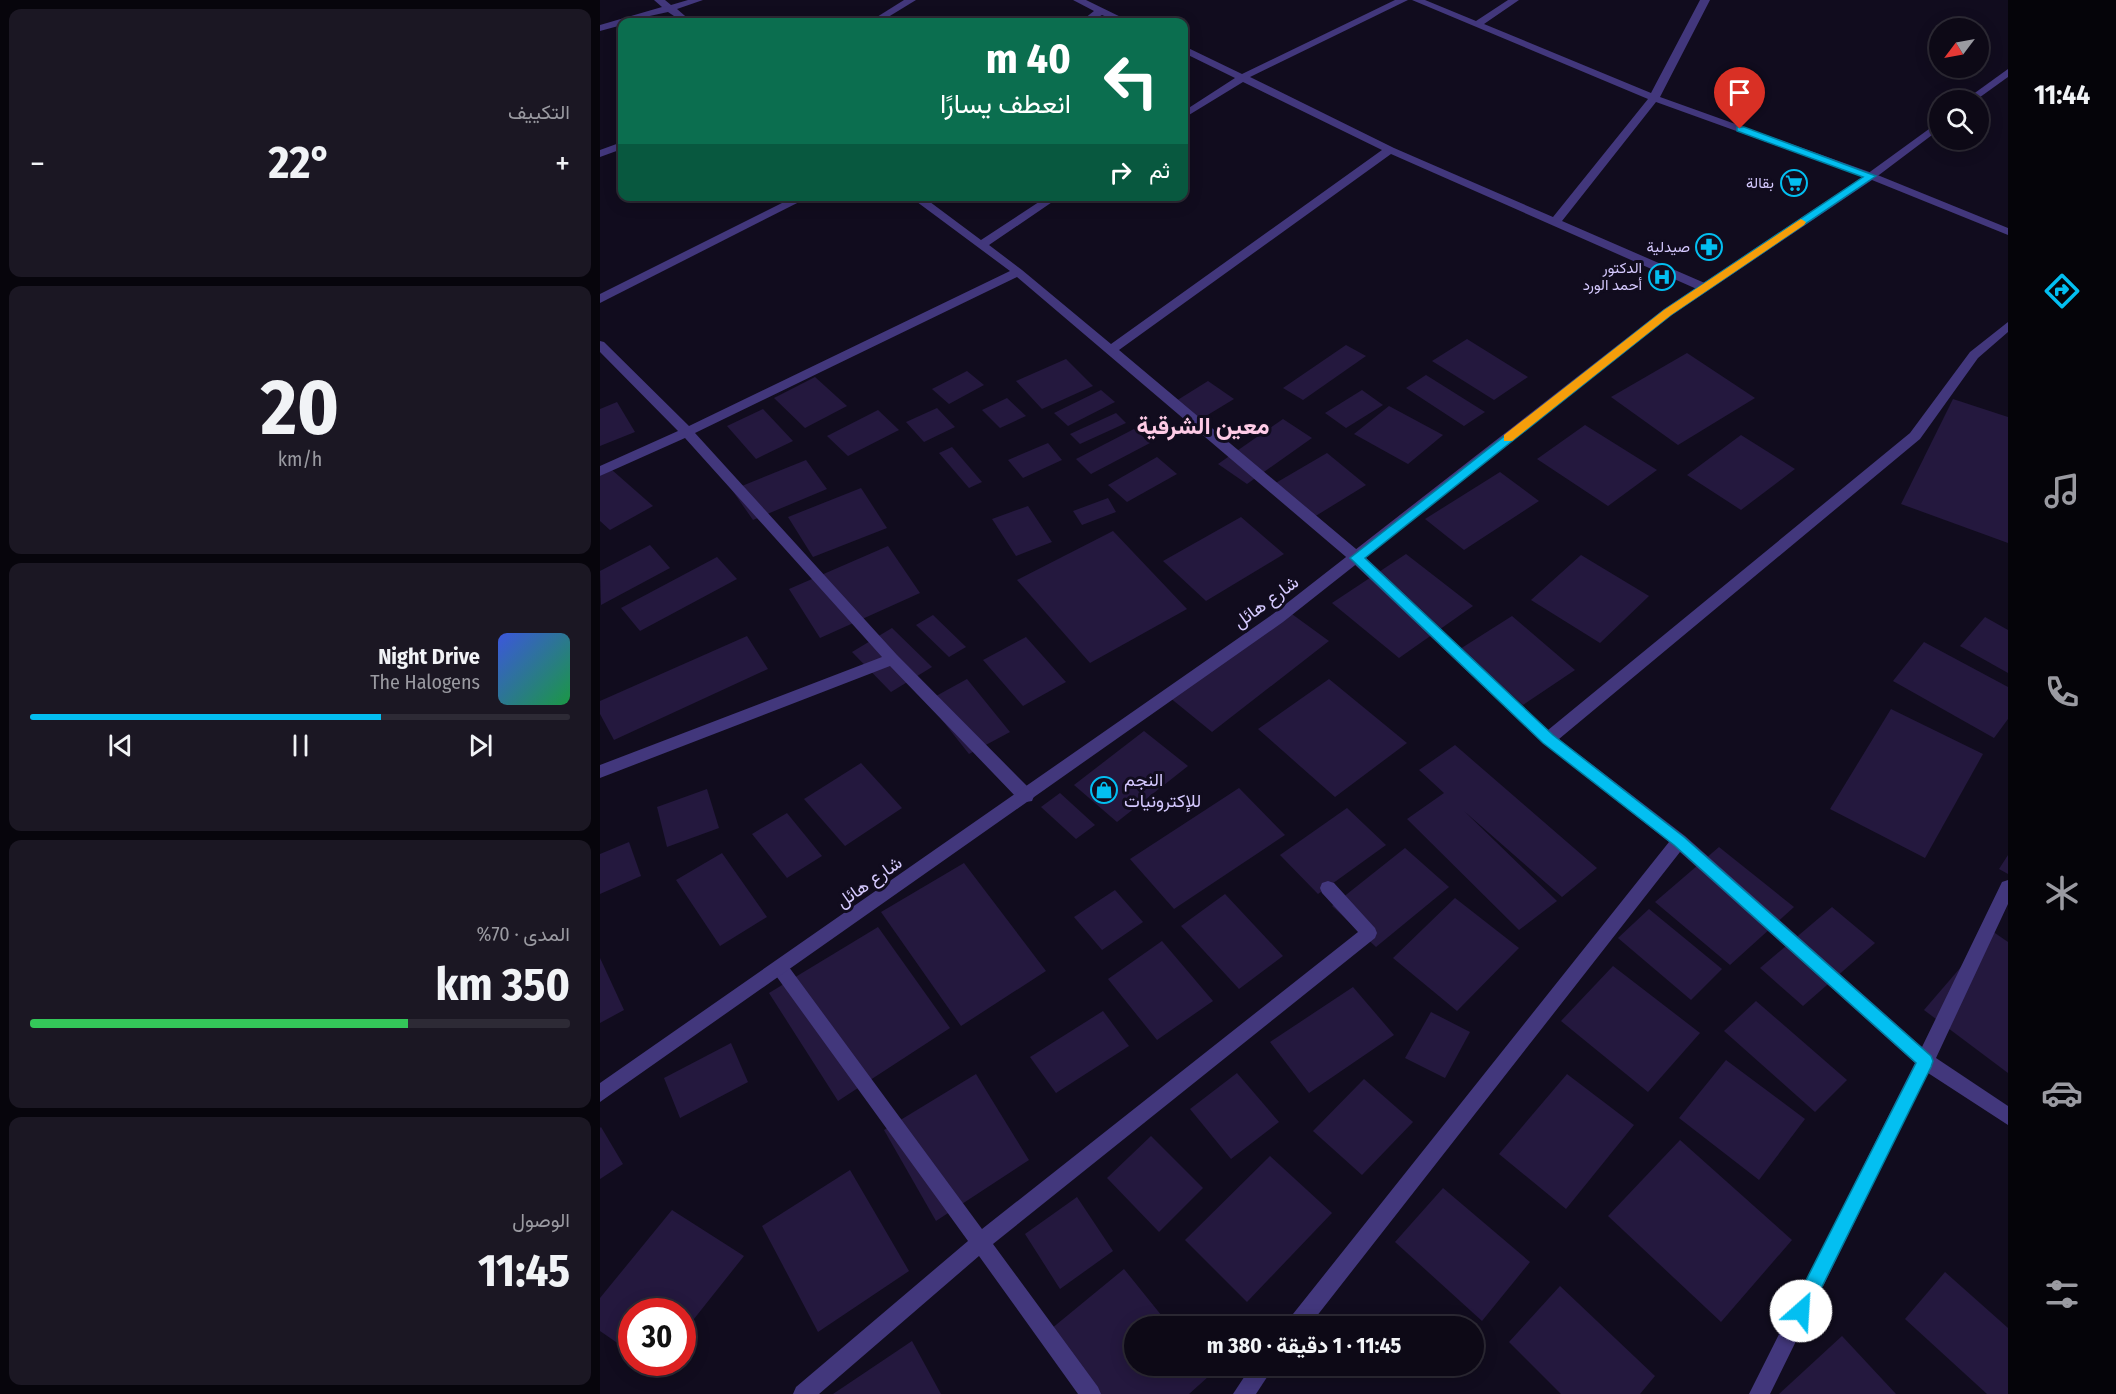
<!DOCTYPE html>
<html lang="ar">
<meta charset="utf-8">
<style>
:root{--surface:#0d0916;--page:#1b1723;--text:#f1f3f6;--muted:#9a9aa1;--line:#2d2a35;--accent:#03bff1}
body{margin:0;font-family:"Fira Sans Condensed",Vazirmatn,sans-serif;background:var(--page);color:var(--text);direction:rtl;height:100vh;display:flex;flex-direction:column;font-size:22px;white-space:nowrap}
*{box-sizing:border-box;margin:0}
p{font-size:20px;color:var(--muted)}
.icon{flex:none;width:33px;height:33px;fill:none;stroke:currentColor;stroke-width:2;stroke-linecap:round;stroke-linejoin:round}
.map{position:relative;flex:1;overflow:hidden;direction:ltr}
.drawer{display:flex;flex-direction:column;gap:9px;padding:9px;background:#07050c;width:600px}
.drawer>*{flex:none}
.top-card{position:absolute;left:18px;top:18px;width:570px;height:183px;border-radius:12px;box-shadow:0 3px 15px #0003,0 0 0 2px var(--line);direction:rtl;background:#0b6e4f;color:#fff;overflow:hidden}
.needle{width:39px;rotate:238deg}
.controls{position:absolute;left:1329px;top:18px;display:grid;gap:12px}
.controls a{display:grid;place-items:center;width:60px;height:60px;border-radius:50%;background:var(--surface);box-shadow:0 3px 15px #0003,0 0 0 2px var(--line);font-size:30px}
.speed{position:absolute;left:18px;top:1298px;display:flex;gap:12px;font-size:30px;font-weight:700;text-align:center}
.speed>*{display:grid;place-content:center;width:78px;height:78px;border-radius:50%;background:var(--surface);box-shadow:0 3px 15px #0003,0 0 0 2px var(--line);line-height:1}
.speed .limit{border:9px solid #d22;background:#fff;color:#111}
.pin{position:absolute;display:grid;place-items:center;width:51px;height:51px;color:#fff;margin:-62px -26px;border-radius:50% 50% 50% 0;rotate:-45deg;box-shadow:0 0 6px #0007}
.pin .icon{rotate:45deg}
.me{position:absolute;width:66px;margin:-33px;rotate:26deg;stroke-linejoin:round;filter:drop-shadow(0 0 4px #0008)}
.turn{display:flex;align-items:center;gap:21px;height:126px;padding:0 18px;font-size:27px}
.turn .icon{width:78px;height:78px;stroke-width:2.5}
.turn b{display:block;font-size:42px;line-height:51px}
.then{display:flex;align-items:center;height:57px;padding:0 18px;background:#0003;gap:12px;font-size:22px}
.big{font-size:45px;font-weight:700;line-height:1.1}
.drawer .card{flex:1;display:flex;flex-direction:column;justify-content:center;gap:9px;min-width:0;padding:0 21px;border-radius:12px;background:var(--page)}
.drawer .dial{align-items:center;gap:0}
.dial b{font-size:78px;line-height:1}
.song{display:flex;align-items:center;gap:18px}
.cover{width:72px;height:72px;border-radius:9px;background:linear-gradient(135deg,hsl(230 70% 55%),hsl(140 70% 35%))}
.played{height:6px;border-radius:3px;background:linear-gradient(90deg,var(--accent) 65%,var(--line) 65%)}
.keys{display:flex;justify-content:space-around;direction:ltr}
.heat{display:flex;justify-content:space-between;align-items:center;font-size:33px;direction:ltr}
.charge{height:9px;border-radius:4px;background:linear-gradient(90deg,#34c759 70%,var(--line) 0)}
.trip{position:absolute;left:524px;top:1316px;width:360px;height:60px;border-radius:30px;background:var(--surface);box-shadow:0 3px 15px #0003,0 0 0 2px var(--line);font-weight:700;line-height:60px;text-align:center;direction:rtl}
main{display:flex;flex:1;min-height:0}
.dock{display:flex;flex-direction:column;width:108px;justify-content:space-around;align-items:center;background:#050409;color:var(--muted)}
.dock .icon{width:42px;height:42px}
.dock .on{color:var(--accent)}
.dock b{font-size:27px;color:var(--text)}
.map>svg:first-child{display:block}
</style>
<main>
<nav class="dock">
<b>11:44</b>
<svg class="icon on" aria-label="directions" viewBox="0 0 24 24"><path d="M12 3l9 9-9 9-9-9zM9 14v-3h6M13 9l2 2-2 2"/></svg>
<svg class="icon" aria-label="music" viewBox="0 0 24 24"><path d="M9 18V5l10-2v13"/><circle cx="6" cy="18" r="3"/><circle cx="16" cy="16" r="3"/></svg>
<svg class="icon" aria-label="phone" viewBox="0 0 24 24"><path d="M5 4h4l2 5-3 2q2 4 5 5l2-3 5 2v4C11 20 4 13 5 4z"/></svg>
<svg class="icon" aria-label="climate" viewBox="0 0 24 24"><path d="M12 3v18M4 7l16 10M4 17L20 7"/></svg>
<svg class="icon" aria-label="car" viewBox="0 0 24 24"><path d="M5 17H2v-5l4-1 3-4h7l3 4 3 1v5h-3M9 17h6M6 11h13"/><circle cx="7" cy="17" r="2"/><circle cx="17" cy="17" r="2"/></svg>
<svg class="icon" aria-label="filters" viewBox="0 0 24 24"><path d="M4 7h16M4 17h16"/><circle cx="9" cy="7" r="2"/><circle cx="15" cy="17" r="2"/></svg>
</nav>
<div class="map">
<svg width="1408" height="1394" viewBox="0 0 1408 1394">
<rect width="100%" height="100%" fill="#110c1e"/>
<!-- building -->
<g fill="#24183e">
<polygon points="867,339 928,377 894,400 832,361"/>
<polygon points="746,345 766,356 703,400 683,388"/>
<polygon points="1087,353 1155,398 1078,445 1011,397"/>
<polygon points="466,359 493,386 442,409 416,381"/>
<polygon points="367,371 384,385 349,404 332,389"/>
<polygon points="826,375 885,412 864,426 806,388"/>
<polygon points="215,377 247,406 205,428 174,398"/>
<polygon points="608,381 634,399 601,419 576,401"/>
<polygon points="501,390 515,402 468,426 454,413"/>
<polygon points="762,390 783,405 746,428 725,413"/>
<polygon points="407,398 426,416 400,428 382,410"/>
<polygon points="1353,399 1408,417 1408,543 1301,504"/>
<polygon points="17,402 35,432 0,446 0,409"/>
<polygon points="789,406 843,435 808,464 754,434"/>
<polygon points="337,408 355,427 324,442 306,422"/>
<polygon points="163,409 193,441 156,459 127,426"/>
<polygon points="278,410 299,430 248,456 227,436"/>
<polygon points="516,413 526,423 480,444 470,434"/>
<polygon points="683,419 712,438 647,484 618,464"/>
<polygon points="985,425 1057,470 1008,506 937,459"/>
<polygon points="534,429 550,443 491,474 476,459"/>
<polygon points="1141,435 1195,469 1141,510 1087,475"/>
<polygon points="448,443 462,460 423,478 408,460"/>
<polygon points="352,447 382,482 369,488 339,453"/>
<polygon points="727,453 766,485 714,517 674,484"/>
<polygon points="557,457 577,474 527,502 508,485"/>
<polygon points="206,460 227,489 153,520 132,490"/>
<polygon points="12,470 53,506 10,530 0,521 0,476"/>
<polygon points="900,472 939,501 864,550 825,519"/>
<polygon points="261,488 287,528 213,557 188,517"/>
<polygon points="508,498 516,512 482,525 473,511"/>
<polygon points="428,506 452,542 416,556 392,519"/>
<polygon points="641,517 684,554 606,601 563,561"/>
<polygon points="513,531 587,609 490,663 417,580"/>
<polygon points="50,545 70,568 1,605 0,571"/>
<polygon points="288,546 320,593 220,638 189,589"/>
<polygon points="806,554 873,606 799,658 732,603"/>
<polygon points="981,555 1049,596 1000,643 931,600"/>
<polygon points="117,557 137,579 40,631 21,608"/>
<polygon points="685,609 729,641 612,732 569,697"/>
<polygon points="333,615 366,647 349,657 316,625"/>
<polygon points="912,616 975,670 923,705 860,649"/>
<polygon points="1385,617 1408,630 1408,673 1360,646"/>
<polygon points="292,628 332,667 291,692 252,652"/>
<polygon points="147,636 168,669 14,740 0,714 0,701"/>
<polygon points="426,637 466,682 423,706 383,660"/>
<polygon points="1324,642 1408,687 1408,719 1394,738 1293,681"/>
<polygon points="367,679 410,732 369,754 327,701"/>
<polygon points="729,679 807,743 735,797 658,729"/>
<polygon points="1291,709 1383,754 1325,858 1230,809"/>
<polygon points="544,731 588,766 517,822 474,785"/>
<polygon points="855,745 997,868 962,897 864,811 957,901 919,930 807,819 844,793 819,770"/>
<polygon points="261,763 302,808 245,846 204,799"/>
<polygon points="639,788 685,835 574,909 530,859"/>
<polygon points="107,789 119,828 67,847 57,807"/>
<polygon points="460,793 495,825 476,839 441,807"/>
<polygon points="747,808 786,845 718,894 680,855"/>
<polygon points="187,813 222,856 187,878 152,834"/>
<polygon points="29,842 41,876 0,894 0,854"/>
<polygon points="1119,847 1194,907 1130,965 1055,902"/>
<polygon points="805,848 849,887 776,947 732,906"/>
<polygon points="122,853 167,917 120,946 76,880"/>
<polygon points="1408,855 1408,874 1399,869"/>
<polygon points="364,863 446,971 361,1026 281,912"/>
<polygon points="515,890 543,922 502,950 474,917"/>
<polygon points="625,894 683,956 639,989 581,926"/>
<polygon points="855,898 919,948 857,1011 793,958"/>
<polygon points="1232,907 1275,943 1203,1006 1160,968"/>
<polygon points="1049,909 1122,969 1091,1000 1018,938"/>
<polygon points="278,927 350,1028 238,1101 169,993"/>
<polygon points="1392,931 1408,942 1408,1073 1324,1010"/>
<polygon points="562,941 613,1001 557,1040 508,979"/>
<polygon points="0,958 24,1010 0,1023"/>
<polygon points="1013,966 1100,1033 1048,1092 961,1021"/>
<polygon points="753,987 794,1035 709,1093 670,1042"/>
<polygon points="1156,1001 1247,1080 1215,1112 1124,1031"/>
<polygon points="503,1011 529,1046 456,1093 430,1057"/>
<polygon points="831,1012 870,1032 845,1078 805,1058"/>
<polygon points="131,1043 148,1082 80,1118 64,1078"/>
<polygon points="1126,1060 1205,1119 1159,1180 1079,1118"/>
<polygon points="637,1073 679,1122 631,1159 590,1109"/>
<polygon points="376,1074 429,1160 336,1221 284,1130"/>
<polygon points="967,1074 1034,1125 966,1209 899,1154"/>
<polygon points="764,1079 813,1122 762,1175 713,1131"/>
<polygon points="1,1127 23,1164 0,1179 0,1128"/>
<polygon points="551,1136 603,1188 559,1232 507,1178"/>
<polygon points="1080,1140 1192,1240 1121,1322 1008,1216"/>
<polygon points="670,1156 732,1213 647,1302 585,1240"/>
<polygon points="250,1170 309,1271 218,1332 162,1226"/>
<polygon points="843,1188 930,1262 882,1321 795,1242"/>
<polygon points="477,1197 513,1251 460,1289 425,1234"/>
<polygon points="72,1210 144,1256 82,1334 82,1311 32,1311 32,1353 0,1331 0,1298"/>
<polygon points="524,1269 570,1326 534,1326 534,1365 601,1365 609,1376 589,1394 499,1394 451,1329"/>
<polygon points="1345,1272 1408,1328 1408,1394 1387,1394 1305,1319"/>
<polygon points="960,1286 1055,1376 1040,1394 961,1394 909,1342"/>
<polygon points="1242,1336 1296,1394 1179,1394"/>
<polygon points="312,1341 341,1394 233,1394"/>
</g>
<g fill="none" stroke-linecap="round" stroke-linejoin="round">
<!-- minor -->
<g fill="#42377c" fill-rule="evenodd">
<polygon points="54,0 65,0 71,5 88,0 103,0 77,9 92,22 83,22 68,12 22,22 22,25 0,31 0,25 62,7"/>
<polygon points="304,0 316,0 280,22 269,22"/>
<polygon points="473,0 486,0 531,22 519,22 502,15 490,22 480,22 494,11"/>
<polygon points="795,0 808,0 650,77 794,148 953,217 1048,99 812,0 825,0 876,21 908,0 919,0 884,24 1051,93 1100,0 1110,0 1060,97 1275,174 1408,228 1408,235 1267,178 1056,102 962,221 1107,284 1107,290 1099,290 791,154 519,350 762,554 948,730 1310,433 1370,352 1408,322 1408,332 1378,358 1320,439 959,739 1085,836 1322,1047 1402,882 1408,880 1408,904 1336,1058 1408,1106 1408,1125 1328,1073 1170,1394 1149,1394 1315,1063 1080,852 709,1326 686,1326 689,1319 1069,842 943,743 752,562 417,277 95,433 297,655 432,791 434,796 432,801 426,802 420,801 290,666 0,778 0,765 282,657 85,438 0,476 0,466 78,431 0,352 0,341 4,342 89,426 410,271 309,196 322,196 381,240 448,196 461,196 389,245 422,270 511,344 782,150 643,82 584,118 584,111 635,78 584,53 584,46 642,74"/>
<polygon points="22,142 22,149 0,157 0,150"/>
<polygon points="196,196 211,196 0,303 0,294"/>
<polygon points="728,881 734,883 775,928 777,933 775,938 393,1244 498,1387 501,1394 478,1394 379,1256 219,1394 193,1394 196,1387 368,1241 174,973 171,968 174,963 180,960 186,963 382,1229 758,932 722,893 720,888 722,883"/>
<polygon points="652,1365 675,1365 656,1394 633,1394"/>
</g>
<!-- tertiary -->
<g fill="#42377c" fill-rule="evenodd">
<polygon points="1408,69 1408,77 1376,100 1365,100"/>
<polygon points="1340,121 1340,129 1275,178 1072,315 683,622 0,1102 0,1083 673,614 1064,309 1267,174"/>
</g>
</g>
<!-- route -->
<polygon fill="#03bff1" stroke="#027c9d" stroke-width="1.5" points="1137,127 1144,127 1276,176 1071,315 765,558 953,735 1084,837 1331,1056 1333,1061 1331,1067 1207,1317 1201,1320 1194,1317 1192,1311 1194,1304 1316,1063 1074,845 943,743 750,558 1064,310 1263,177 1137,131"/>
<!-- slow -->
<polygon fill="#f59e0b" points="1201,219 1206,222 1204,225 1071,315 912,441 904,441 904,435 1064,310"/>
<!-- icons -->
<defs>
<symbol id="supermarket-ring" viewBox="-11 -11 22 22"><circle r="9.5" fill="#110c1e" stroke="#03bff1" stroke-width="1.5"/><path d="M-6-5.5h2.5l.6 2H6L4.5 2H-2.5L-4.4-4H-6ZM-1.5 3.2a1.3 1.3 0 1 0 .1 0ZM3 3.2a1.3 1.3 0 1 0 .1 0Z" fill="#03bff1"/></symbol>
<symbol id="pharmacy-ring" viewBox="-11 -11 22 22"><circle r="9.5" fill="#110c1e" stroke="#03bff1" stroke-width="1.5"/><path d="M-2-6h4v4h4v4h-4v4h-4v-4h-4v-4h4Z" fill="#03bff1"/></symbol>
<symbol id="hospital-ring" viewBox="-11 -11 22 22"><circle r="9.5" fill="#110c1e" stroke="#03bff1" stroke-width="1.5"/><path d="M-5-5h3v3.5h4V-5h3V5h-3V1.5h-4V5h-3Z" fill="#03bff1"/></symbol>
<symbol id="shop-ring" viewBox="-11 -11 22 22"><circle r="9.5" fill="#110c1e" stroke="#03bff1" stroke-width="1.5"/><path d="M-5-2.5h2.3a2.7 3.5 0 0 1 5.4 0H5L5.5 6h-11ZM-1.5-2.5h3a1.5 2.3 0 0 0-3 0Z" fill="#03bff1"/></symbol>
</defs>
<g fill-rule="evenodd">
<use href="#supermarket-ring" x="1179" y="168" width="30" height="30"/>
<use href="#pharmacy-ring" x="1094" y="232" width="30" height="30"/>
<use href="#hospital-ring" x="1047" y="262" width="30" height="30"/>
<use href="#shop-ring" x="489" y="775" width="30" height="30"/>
</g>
<g text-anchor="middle" stroke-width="6" stroke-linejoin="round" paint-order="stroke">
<!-- far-poi labels -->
<g font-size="15" fill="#d5c9fe" stroke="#110c1e" text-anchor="end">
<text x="1174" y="188">بقالة</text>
<text x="1090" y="252">صيدلية</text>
<text x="1042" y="273">الدكتور<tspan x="1042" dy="17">أحمد الورد</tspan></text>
</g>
<!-- street labels -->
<g font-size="18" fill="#d5c9fe" stroke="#110c1e">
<text transform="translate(666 602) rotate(-36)" y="6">شارع هائل</text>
<text transform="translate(269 882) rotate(-35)" y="6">شارع هائل</text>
</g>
<!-- poi labels -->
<g font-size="18" fill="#d5c9fe" stroke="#110c1e" text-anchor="start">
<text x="524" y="786">النجم<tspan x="524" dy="21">للإكترونيات</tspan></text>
</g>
<!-- district labels -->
<g font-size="24" font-weight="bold" fill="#fecbe6" stroke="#110c1e">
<text x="603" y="434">معين الشرقية</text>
</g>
</g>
</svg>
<div class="controls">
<a><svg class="needle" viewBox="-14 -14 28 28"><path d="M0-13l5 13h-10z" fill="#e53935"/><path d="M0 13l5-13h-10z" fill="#9a9aa1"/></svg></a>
<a><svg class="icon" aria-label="search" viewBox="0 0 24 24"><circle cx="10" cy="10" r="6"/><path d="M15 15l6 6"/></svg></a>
</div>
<div class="speed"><div class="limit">30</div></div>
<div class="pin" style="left:1140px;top:129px;background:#d93025"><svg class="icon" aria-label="arrive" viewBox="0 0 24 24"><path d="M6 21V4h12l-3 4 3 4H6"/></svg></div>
<svg class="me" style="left:1201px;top:1311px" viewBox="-20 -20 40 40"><circle r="19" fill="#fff"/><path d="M0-13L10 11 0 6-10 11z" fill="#03bff1"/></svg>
<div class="trip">11:45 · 1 دقيقة · 380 m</div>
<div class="top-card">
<div class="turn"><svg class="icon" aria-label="left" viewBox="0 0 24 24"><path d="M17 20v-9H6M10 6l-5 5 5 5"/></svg><div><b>40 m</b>انعطف يسارًا</div></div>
<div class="then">ثم<svg class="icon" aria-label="right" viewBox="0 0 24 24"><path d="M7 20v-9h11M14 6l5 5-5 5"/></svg></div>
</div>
</div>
<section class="drawer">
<div class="card"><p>التكييف</p>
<div class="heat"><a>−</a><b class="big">22°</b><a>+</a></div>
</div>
<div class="card dial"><b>20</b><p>km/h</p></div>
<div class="card">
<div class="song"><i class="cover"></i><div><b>Night Drive</b><p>The Halogens</p></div></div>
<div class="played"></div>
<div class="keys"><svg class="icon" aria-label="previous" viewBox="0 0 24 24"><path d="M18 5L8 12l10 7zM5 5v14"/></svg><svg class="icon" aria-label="pause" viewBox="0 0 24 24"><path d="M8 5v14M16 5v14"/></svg><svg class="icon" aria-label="next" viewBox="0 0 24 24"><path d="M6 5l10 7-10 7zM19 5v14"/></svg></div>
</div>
<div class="card"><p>المدى · 70%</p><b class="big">350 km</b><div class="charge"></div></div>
<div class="card"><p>الوصول</p><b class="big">11:45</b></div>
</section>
</main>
